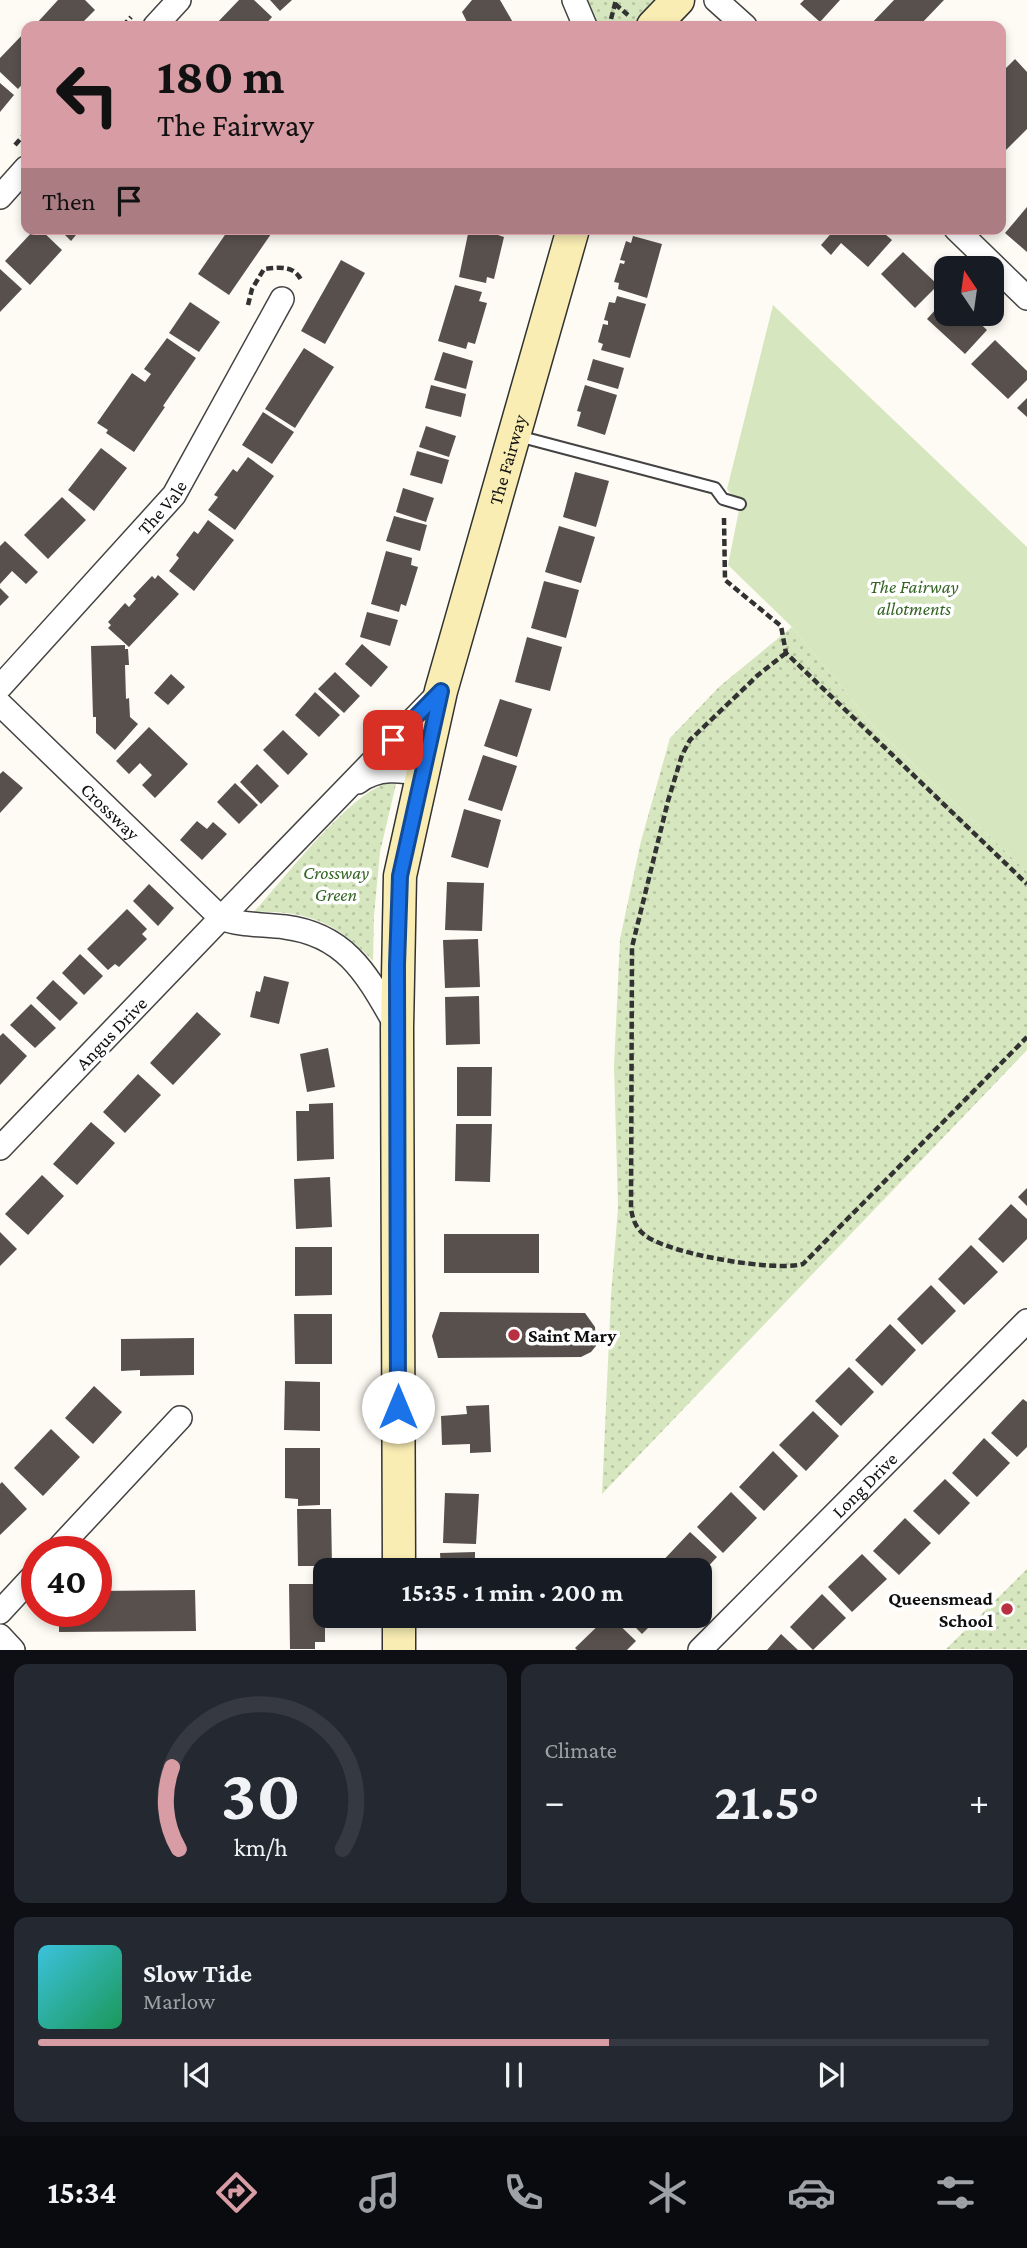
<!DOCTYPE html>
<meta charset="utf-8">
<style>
:root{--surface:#171b24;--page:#242831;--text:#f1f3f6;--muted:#9ea1a6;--line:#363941;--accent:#d79ca4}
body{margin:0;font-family:"Crimson Pro",serif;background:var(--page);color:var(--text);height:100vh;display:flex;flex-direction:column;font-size:26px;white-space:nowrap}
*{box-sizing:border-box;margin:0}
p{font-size:23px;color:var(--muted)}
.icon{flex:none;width:38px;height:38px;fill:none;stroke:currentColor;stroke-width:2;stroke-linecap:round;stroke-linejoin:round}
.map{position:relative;height:1650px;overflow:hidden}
.details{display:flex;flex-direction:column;gap:14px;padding:14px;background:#0d0f14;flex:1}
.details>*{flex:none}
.banner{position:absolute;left:21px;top:21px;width:985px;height:214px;border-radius:14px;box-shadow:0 4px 10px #0003;background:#d79ca4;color:#111;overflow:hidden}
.needle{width:46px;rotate:347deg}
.tools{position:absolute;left:934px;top:256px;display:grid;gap:14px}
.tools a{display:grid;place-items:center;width:70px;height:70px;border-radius:14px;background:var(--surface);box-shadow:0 4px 10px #0003;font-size:35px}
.speed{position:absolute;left:21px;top:1536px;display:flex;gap:14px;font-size:35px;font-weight:700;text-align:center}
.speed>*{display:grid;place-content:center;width:91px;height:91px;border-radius:50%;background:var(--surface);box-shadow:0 4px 10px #0003;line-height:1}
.speed .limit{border:10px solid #d22;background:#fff;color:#111}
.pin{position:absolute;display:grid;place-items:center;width:60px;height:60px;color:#fff;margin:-30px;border-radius:14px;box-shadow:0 4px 10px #0006}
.me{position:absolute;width:77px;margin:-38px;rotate:0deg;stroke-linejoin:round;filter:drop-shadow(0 0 5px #0008)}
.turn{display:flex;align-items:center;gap:24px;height:147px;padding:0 21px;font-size:32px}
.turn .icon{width:91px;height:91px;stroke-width:2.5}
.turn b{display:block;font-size:49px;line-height:60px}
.then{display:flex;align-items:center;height:66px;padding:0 21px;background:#0003;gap:14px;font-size:26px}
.big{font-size:52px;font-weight:700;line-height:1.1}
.details .tile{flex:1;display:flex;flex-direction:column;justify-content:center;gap:10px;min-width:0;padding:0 24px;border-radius:14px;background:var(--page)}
.details .dial{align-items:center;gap:0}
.dial svg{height:182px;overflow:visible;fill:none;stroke:var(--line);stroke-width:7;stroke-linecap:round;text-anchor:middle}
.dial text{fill:var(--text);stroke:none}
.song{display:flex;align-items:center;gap:21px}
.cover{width:84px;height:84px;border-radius:10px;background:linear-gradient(135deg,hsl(190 70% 55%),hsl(150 70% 35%))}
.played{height:7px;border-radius:4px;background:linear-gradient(90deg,var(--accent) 60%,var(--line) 60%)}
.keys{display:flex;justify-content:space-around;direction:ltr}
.heat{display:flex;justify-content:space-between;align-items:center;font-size:38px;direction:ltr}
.details .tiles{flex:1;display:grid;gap:14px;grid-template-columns:1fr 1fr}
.tile:last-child{grid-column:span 2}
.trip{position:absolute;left:313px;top:1558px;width:399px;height:70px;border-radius:14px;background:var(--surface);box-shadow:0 4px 10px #0003;font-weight:700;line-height:70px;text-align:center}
.tabs{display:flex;height:112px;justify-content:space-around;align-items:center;background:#090b0e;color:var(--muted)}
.tabs .icon{width:49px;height:49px}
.tabs .selected{color:var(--accent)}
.tabs b{font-size:32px;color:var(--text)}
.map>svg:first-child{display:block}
</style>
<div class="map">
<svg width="1027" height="1650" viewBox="0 0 1027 1650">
<defs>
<pattern id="park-dots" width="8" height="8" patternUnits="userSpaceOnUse" patternTransform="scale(1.75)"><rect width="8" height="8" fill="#d6e7bf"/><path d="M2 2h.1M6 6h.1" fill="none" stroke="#b7c5a3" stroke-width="1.8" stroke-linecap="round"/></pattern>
</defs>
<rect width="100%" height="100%" fill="#fefbf4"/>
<!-- grass -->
<polygon fill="#d6e7bf" points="773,305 1027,547 1027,872 874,727 792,627 728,565 740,505 727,489"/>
<!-- park -->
<g fill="url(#park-dots)">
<polygon points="584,0 658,0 635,26 599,26 593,23"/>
<polygon points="792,627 874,727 1027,872 1027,1050 602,1494 611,1295 618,1208 614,1066 620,939 641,841 670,738 720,686"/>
<path d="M387,783l9,1 -16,68 -6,64 -1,45c-36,-38 -66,-51 -119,-49 29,-32 94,-117 133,-129z"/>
<polygon points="1027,1569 1027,1649 946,1649"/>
</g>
<!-- building -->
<g fill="#58504d">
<polygon points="58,0 85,0 95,10 79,26 39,26 36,24"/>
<polygon points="239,0 254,0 272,17 264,26 214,26"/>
<polygon points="270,0 292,0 280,11"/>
<polygon points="472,0 500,0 515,26 469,26 462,12"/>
<polygon points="804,0 840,0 820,22 800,4"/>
<polygon points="894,0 944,0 919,26 869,26"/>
<polygon points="26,31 26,80 18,89 0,72 0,58"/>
<polygon points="1015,59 1027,72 1027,129 1001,155 1001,66 1004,70"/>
<polygon points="0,83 14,95 0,112"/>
<polygon points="1027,207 1027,252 1005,233"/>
<polygon points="35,229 40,229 62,250 30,285 5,261"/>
<polygon points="59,229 81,229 71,241"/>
<polygon points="229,229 264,229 271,234 229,295 198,274"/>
<polygon points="469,229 494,229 499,230 498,235 504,237 494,279 487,277 486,283 459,277"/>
<polygon points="835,229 879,229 892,240 868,267 841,243 831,255 821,245"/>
<polygon points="633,236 662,244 647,298 618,289 619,283 614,282 620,263 624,264 625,261 620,260 626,241 631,243"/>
<polygon points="903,252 938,285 915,308 881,274"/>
<polygon points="341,260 365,273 325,344 301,331"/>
<polygon points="0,269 22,289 0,312"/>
<polygon points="455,285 482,292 479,301 487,303 475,344 468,342 466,349 438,341"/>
<polygon points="617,296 646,304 630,358 601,350 603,344 598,342 603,324 608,325 608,321 604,320 609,302 615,303"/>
<polygon points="947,297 947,313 969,313 987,330 965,354 927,319"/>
<polygon points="190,302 220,322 199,352 169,333"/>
<polygon points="167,338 196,358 163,406 165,407 134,452 106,433 108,430 97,423 132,373 145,382 151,374 144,369"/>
<polygon points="995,340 1027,371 1027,380 1008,399 971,364"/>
<polygon points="304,348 334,367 295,428 265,409"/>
<polygon points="443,352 473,361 466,389 434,380"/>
<polygon points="593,359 624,368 618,389 587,380"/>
<polygon points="431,385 466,394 461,417 425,408"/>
<polygon points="585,385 617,395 605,435 577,426 581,412 577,411"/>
<polygon points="1027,398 1027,417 1017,408"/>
<polygon points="263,412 294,432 272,464 242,445"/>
<polygon points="426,426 456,436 449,457 419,447"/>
<polygon points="101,448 127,468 94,511 68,490"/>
<polygon points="417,451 449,460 442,484 410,475"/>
<polygon points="248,457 274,476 235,530 208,510 218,497 214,495 233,469 237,472"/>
<polygon points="575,472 609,481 596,527 563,517"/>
<polygon points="403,488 434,498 426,522 396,512"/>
<polygon points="62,497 86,520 48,559 24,535"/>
<polygon points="394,516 427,525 420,551 386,541"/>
<polygon points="208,520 234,540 194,591 169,571 179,558 176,555 194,531 198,534"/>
<polygon points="559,526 595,537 581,583 545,572"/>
<polygon points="5,541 38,572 26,584 12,571 0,584 0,546"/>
<polygon points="386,551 412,558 411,565 418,567 406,606 401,604 399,612 371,604"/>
<polygon points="158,575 179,594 129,647 108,628 111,625 108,622 125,603 129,607 136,599 133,596 152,576 155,579"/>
<polygon points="544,581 579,590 566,638 531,628"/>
<polygon points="0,588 9,597 0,606"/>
<polygon points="367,612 398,620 390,646 360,637"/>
<polygon points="527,637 562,647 550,691 515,682"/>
<polygon points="362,644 388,667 371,687 345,664"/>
<polygon points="125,645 125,649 128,649 129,665 125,665 126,699 129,698 130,717 138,724 115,750 96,733 96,717 93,717 91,646"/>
<polygon points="335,672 360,696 344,713 318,689"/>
<polygon points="171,674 185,687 168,705 154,693"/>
<polygon points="315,692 340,715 319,737 295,715"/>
<polygon points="500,699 532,709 517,757 484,746"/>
<polygon points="149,727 188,764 155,798 142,785 152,775 140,763 129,774 116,761"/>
<polygon points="283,730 308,754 288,775 263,750"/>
<polygon points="483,755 517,766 502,811 468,800"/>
<polygon points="257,764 279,786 261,804 240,782"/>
<polygon points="3,771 23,788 0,813 0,774"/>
<polygon points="235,783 258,805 239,824 217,802"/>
<polygon points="464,809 501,820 488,868 451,857"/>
<polygon points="197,821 207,829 213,822 227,834 202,860 180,840"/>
<polygon points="447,882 484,883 482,931 445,930"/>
<polygon points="149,884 174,908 158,926 133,901"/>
<polygon points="127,909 147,929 142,934 147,939 119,967 115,964 108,970 87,949"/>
<polygon points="478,939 480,987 445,988 443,940"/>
<polygon points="80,954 103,976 84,995 62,973"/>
<polygon points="264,976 289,982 279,1024 250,1017 256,991 260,992"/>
<polygon points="53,980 78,1003 60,1021 36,998"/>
<polygon points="479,996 480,1044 446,1045 445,997"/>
<polygon points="31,1004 56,1028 35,1048 10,1025"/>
<polygon points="197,1012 221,1034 173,1085 150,1063"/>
<polygon points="3,1033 27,1056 0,1085 0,1036"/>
<polygon points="328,1048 335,1087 307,1092 300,1054"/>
<polygon points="457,1067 492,1067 491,1116 457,1116"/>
<polygon points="138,1074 161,1095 125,1133 103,1112"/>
<polygon points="333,1103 334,1159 297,1161 296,1111 309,1111 309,1104"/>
<polygon points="91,1122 115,1143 77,1185 53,1164"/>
<polygon points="456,1124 492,1124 490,1182 455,1181"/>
<polygon points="42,1175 64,1196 28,1235 5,1214"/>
<polygon points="330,1177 332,1227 296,1229 294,1179"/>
<polygon points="1027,1188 1027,1206 1018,1197"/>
<polygon points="1011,1204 1027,1219 1027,1239 1003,1263 978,1239"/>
<polygon points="0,1232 17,1249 0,1266"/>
<rect x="444" y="1234" width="95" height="39"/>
<polygon points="971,1245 998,1272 964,1305 938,1279"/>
<polygon points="295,1247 332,1247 332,1295 295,1296"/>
<polygon points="931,1285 956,1311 922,1345 897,1319"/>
<polygon points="440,1312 585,1313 595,1327 596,1346 591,1352 581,1357 438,1358 432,1336"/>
<polygon points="294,1314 332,1314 332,1364 295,1364"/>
<polygon points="890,1324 916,1350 882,1386 855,1360"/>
<polygon points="194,1338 194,1375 140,1376 140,1370 121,1371 121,1339"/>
<polygon points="849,1367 874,1392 841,1426 815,1401"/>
<polygon points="285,1381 320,1382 320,1431 284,1430"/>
<polygon points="94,1386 122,1412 93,1444 65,1418"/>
<polygon points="1023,1399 1027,1402 1027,1447 1017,1457 991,1433"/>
<polygon points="489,1405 491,1452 470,1453 470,1444 442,1445 441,1416 467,1414 466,1406"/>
<polygon points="813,1411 839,1436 806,1471 779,1445"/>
<polygon points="51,1429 80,1457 43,1496 14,1468"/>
<polygon points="984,1438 1010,1463 977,1497 952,1473"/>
<polygon points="285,1448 320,1448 320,1505 298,1506 298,1499 285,1498"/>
<polygon points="773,1451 798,1476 764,1511 739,1487"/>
<polygon points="945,1479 970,1503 939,1535 913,1511"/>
<polygon points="2,1482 27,1509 0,1535 0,1484"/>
<polygon points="731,1492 757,1518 723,1553 697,1527"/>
<polygon points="445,1493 479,1494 476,1544 443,1543"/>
<polygon points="297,1509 331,1509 332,1566 298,1566"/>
<polygon points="905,1518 931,1543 899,1575 873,1551"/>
<polygon points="690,1532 717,1557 700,1575 700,1570 658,1570 656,1568"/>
<polygon points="475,1552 475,1570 441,1570 440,1553"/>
<polygon points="862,1554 887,1579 852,1612 828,1587"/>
<polygon points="289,1584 316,1584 316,1593 325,1593 325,1642 315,1642 315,1649 290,1649"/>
<polygon points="195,1590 196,1631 59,1632 59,1612 96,1612 96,1591"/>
<polygon points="822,1594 846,1618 813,1650 790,1627"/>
<polygon points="609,1615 636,1641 627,1650 577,1650 575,1648"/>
<polygon points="623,1615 661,1615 642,1634"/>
<polygon points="781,1634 798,1650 767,1650"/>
</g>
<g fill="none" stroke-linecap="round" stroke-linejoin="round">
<defs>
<polyline id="lane" points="518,436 715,488 723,499 740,504"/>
<g id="street">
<polyline points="574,0 585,26"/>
<polyline points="716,0 745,26"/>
<polyline points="155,26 179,0"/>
<polyline points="0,197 26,168"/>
<polyline points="956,229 1027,298"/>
<path id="s1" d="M0,687l174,-192 108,-196"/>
<path id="s2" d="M0,704l221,214 -221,230"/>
<path d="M358,782c20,-15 42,-12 64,-8"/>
<path d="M397,1027c-29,-50 -49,-92 -112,-100 -21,-3 -44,-1 -64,-9l220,-227"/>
<polyline points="55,1552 180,1418"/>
<polyline points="0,1612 37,1572"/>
<polyline points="0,1636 13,1650"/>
<path id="s3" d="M700,1650l327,-329"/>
</g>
<g id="secondary">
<polyline points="653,26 678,0"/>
<path id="s4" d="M399,1570l-2,-542 3,-152 41,-185 132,-462"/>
<polyline points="399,1615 399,1650"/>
</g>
</defs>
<!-- lane casing -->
<use href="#lane" stroke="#434343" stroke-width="14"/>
<!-- street casing -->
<use href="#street" stroke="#434343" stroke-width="26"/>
<!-- secondary casing -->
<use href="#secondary" stroke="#323232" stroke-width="35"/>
<!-- path -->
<g stroke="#323232" stroke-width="4.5" stroke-dasharray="7 3.5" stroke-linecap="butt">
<polyline points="615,4 628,15"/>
<polyline points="611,19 616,0"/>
<polyline points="123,26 131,17"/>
<polyline points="15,145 26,133"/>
<path d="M248,305l4,-16 12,-20c16,-2 31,-4 38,13"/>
<polyline points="724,518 725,580 781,626 786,653 1027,884"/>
<path d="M786,653l-28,22 -68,65 -8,15 -14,46 -36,146 -1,262c2,11 5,20 15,27 24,18 128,36 157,28l224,-227"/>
</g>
<!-- lane -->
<use href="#lane" stroke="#fff" stroke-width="10"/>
<!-- street -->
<use href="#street" stroke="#fff" stroke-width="23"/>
<!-- secondary -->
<use href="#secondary" stroke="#f9edb3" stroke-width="32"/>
</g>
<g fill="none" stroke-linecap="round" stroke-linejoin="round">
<defs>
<polyline id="route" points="393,740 441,691 400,876 397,965 398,1407"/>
</defs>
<!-- route casing -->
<use href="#route" stroke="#114b97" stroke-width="18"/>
<!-- route -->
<use href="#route" stroke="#1a73e8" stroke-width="12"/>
</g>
<!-- markers -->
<g fill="#b73140" stroke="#fff" stroke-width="2.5">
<circle cx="514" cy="1335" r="7"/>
<circle cx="1007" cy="1609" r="7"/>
</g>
<g text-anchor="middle" stroke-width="7" stroke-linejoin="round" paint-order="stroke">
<!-- street labels -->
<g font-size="19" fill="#101010" stroke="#fff">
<text dy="7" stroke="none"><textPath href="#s4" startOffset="1124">The Fairway</textPath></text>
<text dy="7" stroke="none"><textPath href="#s1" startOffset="242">The Vale</textPath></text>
<text dy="7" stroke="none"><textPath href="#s2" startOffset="154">Crossway</textPath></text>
<text transform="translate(111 1033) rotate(-46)" y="7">Angus Drive</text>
<text dy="7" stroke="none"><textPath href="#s3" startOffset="233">Long Drive</textPath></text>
</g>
<!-- park labels -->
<g font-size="19" font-style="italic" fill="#356424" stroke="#fff">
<text x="914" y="593">The Fairway<tspan x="914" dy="22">allotments</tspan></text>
<text x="336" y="879">Crossway<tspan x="336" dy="22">Green</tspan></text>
</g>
<!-- poi labels -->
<g font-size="19" font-weight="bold" fill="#101010" stroke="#fff" text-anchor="start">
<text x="528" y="1342">Saint Mary</text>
<text x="993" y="1605" text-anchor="end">Queensmead<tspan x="993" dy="22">School</tspan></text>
</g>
</g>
</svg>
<div class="tools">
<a><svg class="needle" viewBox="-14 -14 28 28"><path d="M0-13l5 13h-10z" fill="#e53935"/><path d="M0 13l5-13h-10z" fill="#9ea1a6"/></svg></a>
</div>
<div class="speed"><div class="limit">40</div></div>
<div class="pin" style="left:393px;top:740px;background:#d93025"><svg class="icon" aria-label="arrive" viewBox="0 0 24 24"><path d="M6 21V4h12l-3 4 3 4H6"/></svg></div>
<svg class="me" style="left:398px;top:1407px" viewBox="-20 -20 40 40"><circle r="19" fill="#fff"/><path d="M0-13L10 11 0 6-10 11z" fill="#1a73e8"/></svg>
<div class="trip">15:35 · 1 min · 200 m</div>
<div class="banner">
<div class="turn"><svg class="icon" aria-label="left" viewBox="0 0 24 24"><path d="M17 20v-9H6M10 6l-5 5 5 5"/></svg><div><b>180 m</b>The Fairway</div></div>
<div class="then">Then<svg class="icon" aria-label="arrive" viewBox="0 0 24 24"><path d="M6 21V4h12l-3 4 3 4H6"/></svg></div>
</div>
</div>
<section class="details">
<div class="tiles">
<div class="tile dial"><svg viewBox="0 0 100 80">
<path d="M14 69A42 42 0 1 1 86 69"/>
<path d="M14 69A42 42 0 0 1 11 33" stroke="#d79ca4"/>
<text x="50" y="56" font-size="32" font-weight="700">30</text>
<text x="50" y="72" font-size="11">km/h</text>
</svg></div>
<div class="tile"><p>Climate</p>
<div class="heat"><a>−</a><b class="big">21.5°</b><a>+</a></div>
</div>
<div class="tile">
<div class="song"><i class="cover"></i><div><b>Slow Tide</b><p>Marlow</p></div></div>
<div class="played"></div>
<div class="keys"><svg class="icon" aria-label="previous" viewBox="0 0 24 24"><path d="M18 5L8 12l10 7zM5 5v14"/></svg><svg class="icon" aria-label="pause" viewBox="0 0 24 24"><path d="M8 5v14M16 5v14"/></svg><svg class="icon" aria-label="next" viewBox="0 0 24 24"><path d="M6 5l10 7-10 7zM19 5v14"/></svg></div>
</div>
</div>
</section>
<nav class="tabs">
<b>15:34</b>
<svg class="icon selected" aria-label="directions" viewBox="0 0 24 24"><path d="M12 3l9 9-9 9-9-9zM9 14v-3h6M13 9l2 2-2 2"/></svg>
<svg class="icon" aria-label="music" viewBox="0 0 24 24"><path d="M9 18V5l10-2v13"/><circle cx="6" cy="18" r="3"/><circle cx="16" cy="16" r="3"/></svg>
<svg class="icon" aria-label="phone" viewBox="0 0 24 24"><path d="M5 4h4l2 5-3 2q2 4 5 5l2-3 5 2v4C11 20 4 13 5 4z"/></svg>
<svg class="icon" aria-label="climate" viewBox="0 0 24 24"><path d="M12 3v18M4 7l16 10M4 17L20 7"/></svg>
<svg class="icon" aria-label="car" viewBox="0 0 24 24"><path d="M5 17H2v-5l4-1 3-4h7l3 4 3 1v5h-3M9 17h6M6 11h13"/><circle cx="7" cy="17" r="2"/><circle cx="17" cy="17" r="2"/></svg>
<svg class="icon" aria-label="filters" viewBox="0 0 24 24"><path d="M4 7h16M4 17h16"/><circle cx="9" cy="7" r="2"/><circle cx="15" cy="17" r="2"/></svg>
</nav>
